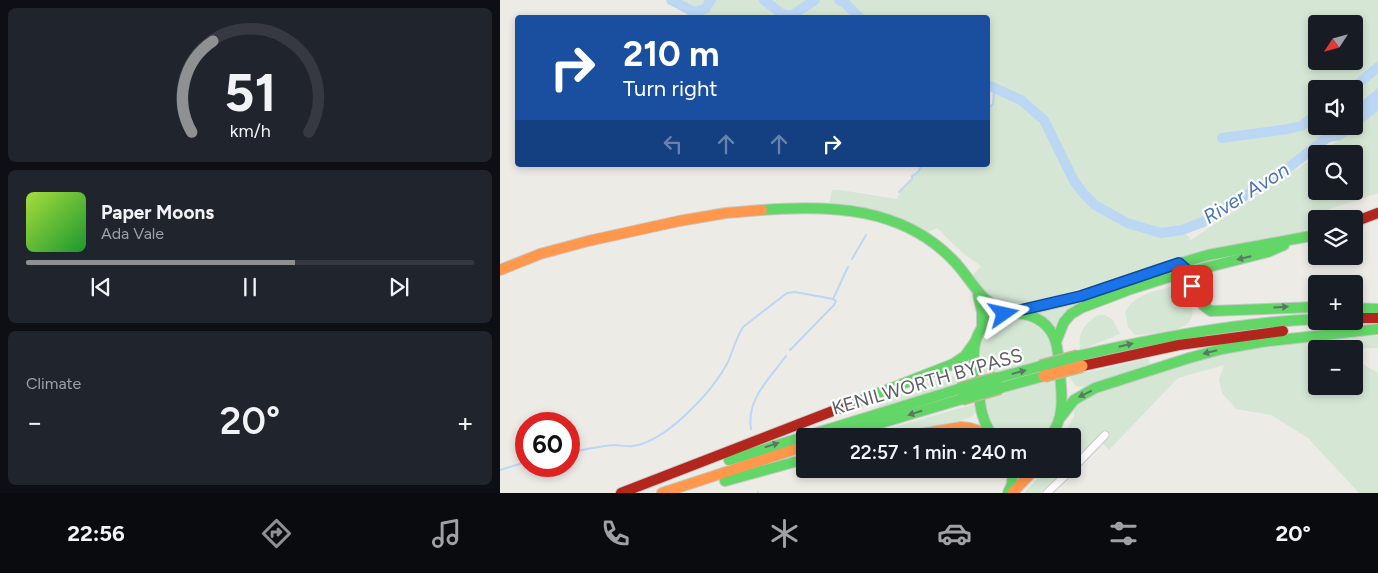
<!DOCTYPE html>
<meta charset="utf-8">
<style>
:root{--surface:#171b24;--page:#20242c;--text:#f1f3f6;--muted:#9ea1a6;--line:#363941;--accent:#8e9092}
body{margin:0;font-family:Figtree,sans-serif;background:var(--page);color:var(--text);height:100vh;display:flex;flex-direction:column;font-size:19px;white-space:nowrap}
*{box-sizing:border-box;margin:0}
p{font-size:16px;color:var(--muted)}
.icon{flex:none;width:28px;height:28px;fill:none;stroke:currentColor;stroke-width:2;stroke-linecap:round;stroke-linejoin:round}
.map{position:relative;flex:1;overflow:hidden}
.drawer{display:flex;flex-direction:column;gap:8px;padding:8px;background:#0d0f14;width:500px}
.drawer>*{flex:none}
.top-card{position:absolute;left:15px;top:15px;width:475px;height:152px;border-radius:5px;box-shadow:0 2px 8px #0003;background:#1a4fa0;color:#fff;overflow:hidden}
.needle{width:32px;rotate:234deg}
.fabs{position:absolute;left:808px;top:15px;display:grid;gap:10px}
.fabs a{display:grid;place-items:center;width:55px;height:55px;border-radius:5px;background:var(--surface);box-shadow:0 2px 8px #0003;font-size:25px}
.speed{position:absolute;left:15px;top:412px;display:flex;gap:10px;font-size:25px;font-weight:700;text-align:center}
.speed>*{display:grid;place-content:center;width:65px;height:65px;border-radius:50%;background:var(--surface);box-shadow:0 2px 8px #0003;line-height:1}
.speed .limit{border:8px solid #d22;background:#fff;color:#111}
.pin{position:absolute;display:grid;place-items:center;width:42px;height:42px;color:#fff;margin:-21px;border-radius:10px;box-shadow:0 2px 8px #0006}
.me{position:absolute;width:55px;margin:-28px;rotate:79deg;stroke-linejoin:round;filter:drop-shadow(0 0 4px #0008)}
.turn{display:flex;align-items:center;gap:18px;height:105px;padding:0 25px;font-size:22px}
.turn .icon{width:65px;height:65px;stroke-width:2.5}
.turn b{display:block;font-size:35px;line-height:42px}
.lanes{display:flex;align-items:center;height:48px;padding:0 25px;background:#0003;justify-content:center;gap:25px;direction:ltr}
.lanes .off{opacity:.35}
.big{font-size:38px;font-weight:600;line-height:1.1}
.drawer .widget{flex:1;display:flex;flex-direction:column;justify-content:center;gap:8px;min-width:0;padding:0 18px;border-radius:8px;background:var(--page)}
.drawer .dial{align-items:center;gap:0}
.dial svg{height:130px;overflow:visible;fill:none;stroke:var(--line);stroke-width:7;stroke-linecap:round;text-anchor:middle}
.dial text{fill:var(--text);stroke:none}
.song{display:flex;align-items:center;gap:15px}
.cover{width:60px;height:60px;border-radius:8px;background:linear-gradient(135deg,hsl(80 70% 55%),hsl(130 70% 35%))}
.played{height:5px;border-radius:2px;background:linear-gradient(90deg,var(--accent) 60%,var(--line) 60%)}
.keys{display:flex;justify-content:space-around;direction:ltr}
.heat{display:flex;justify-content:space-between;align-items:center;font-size:28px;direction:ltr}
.trip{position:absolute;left:296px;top:428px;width:285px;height:50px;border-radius:5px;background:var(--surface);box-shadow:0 2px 8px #0003;font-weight:600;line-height:50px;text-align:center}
.dock{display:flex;height:80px;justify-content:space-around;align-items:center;background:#090b0e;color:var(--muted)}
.dock .icon{width:35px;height:35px}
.dock .on{color:var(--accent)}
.dock b{font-size:22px;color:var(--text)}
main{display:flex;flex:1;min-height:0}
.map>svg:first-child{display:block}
</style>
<main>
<section class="drawer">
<div class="widget dial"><svg viewBox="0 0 100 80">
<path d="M14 69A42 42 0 1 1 86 69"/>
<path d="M14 69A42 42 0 0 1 27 13" stroke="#8e9092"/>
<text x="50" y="56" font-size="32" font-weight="700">51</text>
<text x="50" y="72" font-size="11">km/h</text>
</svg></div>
<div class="widget">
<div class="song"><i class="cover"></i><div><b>Paper Moons</b><p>Ada Vale</p></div></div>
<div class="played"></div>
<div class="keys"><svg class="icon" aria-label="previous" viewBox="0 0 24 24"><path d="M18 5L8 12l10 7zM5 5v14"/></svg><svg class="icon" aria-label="pause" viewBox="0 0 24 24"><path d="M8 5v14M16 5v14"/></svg><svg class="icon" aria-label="next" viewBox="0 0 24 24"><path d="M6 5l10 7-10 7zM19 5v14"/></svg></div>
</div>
<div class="widget"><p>Climate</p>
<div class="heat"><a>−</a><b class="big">20°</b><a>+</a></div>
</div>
</section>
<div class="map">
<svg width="878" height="493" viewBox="0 0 878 493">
<rect width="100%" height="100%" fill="#ecebe6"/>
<!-- green -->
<g fill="#d5e7d4" fill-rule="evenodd">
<path d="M171,0h707v88l-24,19v-18h-38v37h15l-12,18 -36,28 -80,50 -21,8 9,10 125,-84v35h38v-37h-34l58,-43v82l-54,18 7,8h-15v9l-36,9 -73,14 -167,50 -30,3 -20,-7 -18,-21 9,-10 -17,-12 -27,-26 -8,4c-34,-19 -62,-23 -100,-28l3,-14h8l57,9c3,-10 13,-15 15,-23l6,-4 4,-7h66v-56l5,-5 1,-15h-6v-71l-288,-1 -6,-5zM816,24h38v37h-38z"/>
<path d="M678,285c7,6 12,14 14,23 6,26 -40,25 -57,27l-7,-8 -3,-15c10,-19 34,-22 53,-27z"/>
<polygon points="605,296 555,332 532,312"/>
<path d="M598,315h7l8,5 7,14 -40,16c-2,-18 3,-25 18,-35z"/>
<polygon points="516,316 542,326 551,341 558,402 556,416 550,428 541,436 499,436 486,423 477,355 486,330 495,321"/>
<polygon points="845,336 878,336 878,348 816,349 816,386 854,386 854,359 878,373 878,493 859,493 808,438 771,415 736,409 722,393 719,379 724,365 678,378 609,450 597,438 573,462 572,436 563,436 574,416 574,406 588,396 633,379 724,353"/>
<polygon points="649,358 650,366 588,387 576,386 569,377 583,370 589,372"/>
<path d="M461,374l7,2 3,5 -92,28v-4c27,-16 51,-25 82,-31z"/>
<polygon points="475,404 476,411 472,417 459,421 389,436 366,436 366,435"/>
<polygon points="545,469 565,469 540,493 524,493 536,480"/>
</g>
<!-- water -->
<polygon fill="#bcd7f4" points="878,88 878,111 841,140 819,144 831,126 854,126 854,107"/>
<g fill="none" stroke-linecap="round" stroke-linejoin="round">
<!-- stream -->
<g stroke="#bcd7f4" stroke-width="2">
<polyline points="488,109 493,104 494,89"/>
<polyline points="399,192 412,179 412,176 418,172 422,165"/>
<polyline points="352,259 366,235"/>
<polyline points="290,350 334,305 336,301 333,299 348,267"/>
<path d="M251,429c-5,-29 18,-50 35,-73"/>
<path d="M69,452c15,-2 30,-6 45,-7 6,0 13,2 19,1 34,-5 80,-55 95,-84 5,-12 8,-24 15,-35l44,-34 8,-1 38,7"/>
<polyline points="0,470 26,462"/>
<polyline points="258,492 258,493"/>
</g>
<!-- river -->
<g stroke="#bcd7f4" stroke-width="10">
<polyline points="171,0 194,12 200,18"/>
<polyline points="264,0 282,14 291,16 315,0"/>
<polyline points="339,0 345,3 360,18"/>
<polyline points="194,12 205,9 211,0"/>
<polyline points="488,85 521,100 544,120 574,181 584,194 595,205 627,223 661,233 682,230 703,222 783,172 842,126"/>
<polyline points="852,89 878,67"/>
<polyline points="722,138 788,129 801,126 816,115"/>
</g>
<defs>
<g id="street">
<polyline points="572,469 605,435"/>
<polyline points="547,493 572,469"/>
</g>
<g id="fast">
<path d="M262,210c69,-5 139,-3 190,49 21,21 26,43 57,54"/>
<path d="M679,263c18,16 9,34 32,48l105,-4"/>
<polyline points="478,295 482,312 482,328"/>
<polyline points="854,308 878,309"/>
<polyline points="518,312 581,297 660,269 708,255 816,235"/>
<polyline points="556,342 564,322 571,314 581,308 631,289 669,277 768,252 784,245"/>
<path d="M578,356c79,-18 157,-33 238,-37"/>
<polyline points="497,378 541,366"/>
<polyline points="500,388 544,376"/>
<polyline points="356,402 453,364 465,356 475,342"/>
<polyline points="560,418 574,400 595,388 689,358 722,349 761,342 878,329"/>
<polyline points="337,436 462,399"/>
<path d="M493,436c-12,-16 -13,-31 -15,-50 -2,-15 -7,-31 -2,-46 9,-31 55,-36 74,-10 9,12 8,30 10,44 2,22 5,45 -10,62"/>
<polyline points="229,460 459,389"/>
<polyline points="225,481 305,459"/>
<polyline points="508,493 512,484 513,469"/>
</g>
<g id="slow">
<polyline points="0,270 40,254 88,241 179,221 226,213 262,210"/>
<polyline points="408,436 461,427 470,428 491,435"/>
<polyline points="162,493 305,446"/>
<polyline points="512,493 535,469"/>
</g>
<g id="jam">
<polyline points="854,222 878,213"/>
<polyline points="854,318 878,318"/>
<polyline points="582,366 679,345 783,331"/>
<polyline points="121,493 356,402"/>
</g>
</defs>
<!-- street casing -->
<use href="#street" stroke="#c9c9c8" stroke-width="9"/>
<!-- fast casing -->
<use href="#fast" stroke="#c7c8c6" stroke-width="12"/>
<!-- slow casing -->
<use href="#slow" stroke="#c7c8c6" stroke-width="12"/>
<!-- jam casing -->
<use href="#jam" stroke="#c7c8c6" stroke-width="12"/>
<!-- street -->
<use href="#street" stroke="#fcfcfb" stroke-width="7"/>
<!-- fast -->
<use href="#fast" stroke="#63d668" stroke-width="10"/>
<!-- slow -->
<use href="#slow" stroke="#ff974d" stroke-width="10"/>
<!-- jam -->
<use href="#jam" stroke="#b3261e" stroke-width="10"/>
<defs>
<g id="fast-bridge">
<polyline points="541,366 578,356"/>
<polyline points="459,389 497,378"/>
<polyline points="462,399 500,388"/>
</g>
<polyline id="slow-bridge" points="544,376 582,366"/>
</defs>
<!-- fast-bridge casing -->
<use href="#fast-bridge" stroke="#c1b896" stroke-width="14" stroke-linecap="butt"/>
<!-- slow-bridge casing -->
<use href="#slow-bridge" stroke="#c1b896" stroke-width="14" stroke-linecap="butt"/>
<!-- fast-bridge -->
<use href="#fast-bridge" stroke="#63d668" stroke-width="11"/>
<!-- slow-bridge -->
<use href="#slow-bridge" stroke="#ff974d" stroke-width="11"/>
</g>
<!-- one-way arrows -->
<defs><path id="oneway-solid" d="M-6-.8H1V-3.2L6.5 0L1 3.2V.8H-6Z" transform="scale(1.25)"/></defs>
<g fill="#5d7765">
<use href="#oneway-solid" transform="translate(744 258) rotate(167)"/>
<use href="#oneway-solid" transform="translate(781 307) rotate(-3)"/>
<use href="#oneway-solid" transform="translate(626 345) rotate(-13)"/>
<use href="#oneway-solid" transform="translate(710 352) rotate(166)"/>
<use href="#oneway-solid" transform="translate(519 372) rotate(-15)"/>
<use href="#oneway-solid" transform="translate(585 394) rotate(154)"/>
<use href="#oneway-solid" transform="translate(415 413) rotate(163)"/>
<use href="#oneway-solid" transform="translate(272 445) rotate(-17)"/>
</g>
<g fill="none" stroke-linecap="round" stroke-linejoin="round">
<defs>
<polyline id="route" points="504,314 581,296 679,263 688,271 692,286"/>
</defs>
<!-- route casing -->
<use href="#route" stroke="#114b97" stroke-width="12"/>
<!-- route -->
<use href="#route" stroke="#1a73e8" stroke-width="9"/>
</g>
<g text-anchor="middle" stroke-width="4.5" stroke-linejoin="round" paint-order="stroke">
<!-- street labels -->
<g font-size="19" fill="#5c5f64" stroke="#fff">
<text transform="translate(427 381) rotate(-16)" y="7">KENILWORTH BYPASS</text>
</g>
<!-- water labels -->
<g font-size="20" font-style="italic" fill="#4973b3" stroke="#fff">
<text transform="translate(746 193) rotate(-32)" y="7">River Avon</text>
</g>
</g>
</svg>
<div class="fabs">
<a><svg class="needle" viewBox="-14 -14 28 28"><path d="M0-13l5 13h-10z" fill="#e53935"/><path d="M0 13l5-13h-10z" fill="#9ea1a6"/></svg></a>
<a><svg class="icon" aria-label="sound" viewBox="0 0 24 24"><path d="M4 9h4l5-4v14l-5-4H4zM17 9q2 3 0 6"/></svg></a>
<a><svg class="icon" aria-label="search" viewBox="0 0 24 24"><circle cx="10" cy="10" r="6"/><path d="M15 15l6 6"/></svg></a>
<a><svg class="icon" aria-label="layers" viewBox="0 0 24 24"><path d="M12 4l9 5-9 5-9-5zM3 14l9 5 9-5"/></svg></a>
<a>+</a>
<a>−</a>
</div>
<div class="speed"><div class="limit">60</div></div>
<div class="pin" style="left:692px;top:286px;background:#d93025"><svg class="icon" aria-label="arrive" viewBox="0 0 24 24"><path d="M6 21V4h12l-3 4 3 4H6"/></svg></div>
<svg class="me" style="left:504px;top:314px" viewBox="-20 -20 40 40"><path d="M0-17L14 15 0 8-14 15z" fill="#1a73e8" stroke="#fff" stroke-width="4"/></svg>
<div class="trip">22:57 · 1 min · 240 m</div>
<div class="top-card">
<div class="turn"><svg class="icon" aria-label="right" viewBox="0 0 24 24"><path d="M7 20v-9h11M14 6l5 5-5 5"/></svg><div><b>210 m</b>Turn right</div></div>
<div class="lanes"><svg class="icon off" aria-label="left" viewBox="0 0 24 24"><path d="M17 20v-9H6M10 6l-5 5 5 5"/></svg><svg class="icon off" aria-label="ahead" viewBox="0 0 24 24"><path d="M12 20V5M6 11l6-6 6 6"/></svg><svg class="icon off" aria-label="ahead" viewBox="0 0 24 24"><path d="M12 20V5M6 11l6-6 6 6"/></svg><svg class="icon" aria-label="right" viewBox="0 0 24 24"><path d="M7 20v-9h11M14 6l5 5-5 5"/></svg></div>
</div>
</div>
</main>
<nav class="dock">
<b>22:56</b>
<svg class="icon on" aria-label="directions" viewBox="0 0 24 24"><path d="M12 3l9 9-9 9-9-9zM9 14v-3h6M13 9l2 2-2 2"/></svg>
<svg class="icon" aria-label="music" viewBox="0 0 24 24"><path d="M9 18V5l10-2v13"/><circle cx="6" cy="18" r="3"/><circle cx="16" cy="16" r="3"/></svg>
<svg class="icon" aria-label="phone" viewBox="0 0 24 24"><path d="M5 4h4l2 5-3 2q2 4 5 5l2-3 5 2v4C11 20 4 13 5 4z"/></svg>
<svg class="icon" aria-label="climate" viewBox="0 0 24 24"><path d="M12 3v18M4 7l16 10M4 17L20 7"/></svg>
<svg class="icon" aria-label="car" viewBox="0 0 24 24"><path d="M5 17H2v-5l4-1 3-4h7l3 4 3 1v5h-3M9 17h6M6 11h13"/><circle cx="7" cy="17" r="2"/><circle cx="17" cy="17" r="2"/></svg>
<svg class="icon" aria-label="filters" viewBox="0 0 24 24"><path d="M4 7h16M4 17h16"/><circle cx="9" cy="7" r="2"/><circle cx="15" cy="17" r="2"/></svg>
<b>20°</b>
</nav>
